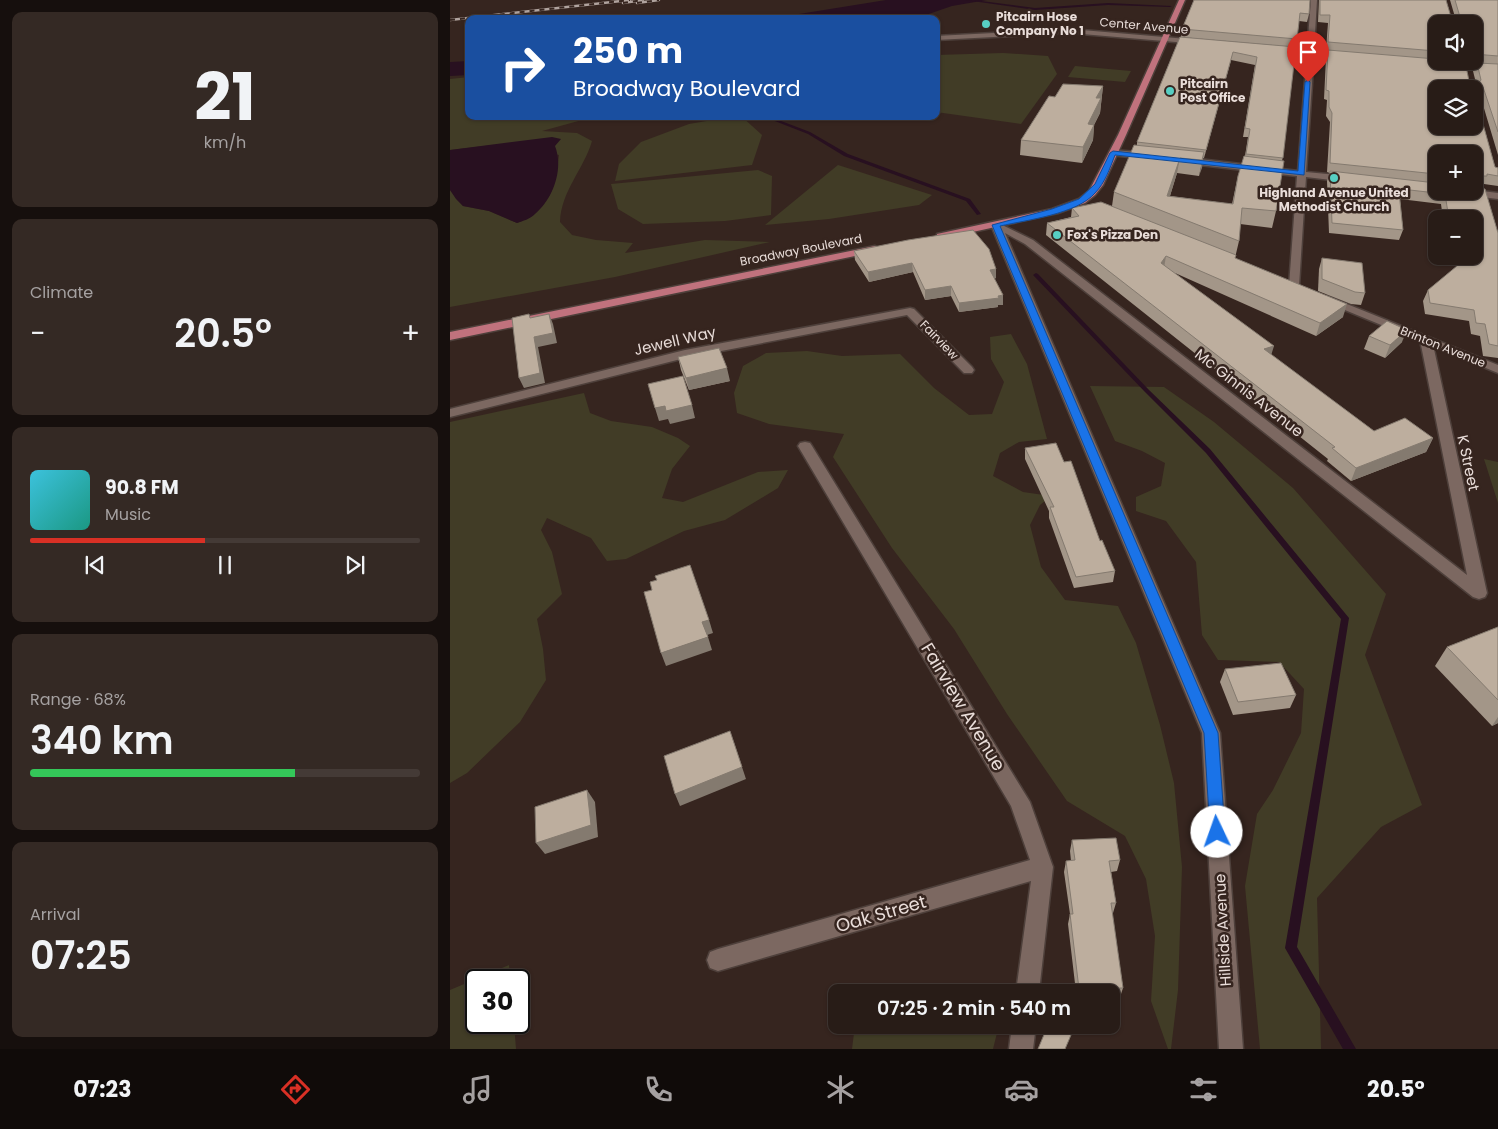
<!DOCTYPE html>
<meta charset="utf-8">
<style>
:root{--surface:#281c17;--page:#342924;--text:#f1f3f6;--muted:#a5a1a1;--line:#443a36;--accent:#d93025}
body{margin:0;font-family:Poppins,sans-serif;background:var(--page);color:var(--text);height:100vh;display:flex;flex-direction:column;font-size:19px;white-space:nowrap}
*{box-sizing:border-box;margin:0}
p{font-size:16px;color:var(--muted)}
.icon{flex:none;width:28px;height:28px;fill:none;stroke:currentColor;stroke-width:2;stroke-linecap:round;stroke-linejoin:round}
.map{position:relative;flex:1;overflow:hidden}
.side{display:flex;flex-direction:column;gap:12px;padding:12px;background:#160f0d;width:450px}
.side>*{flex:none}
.guide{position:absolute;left:15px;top:15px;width:475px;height:105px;border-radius:10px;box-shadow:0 1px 4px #0004,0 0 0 1px var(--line);background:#1a4fa0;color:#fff;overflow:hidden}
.buttons{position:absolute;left:978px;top:15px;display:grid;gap:10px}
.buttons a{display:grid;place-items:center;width:55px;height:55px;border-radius:10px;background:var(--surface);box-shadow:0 1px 4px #0004,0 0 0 1px var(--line);font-size:25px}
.speed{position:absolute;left:15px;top:969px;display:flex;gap:10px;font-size:25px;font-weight:700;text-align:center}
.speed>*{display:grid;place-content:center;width:65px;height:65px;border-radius:50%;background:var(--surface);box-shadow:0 1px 4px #0004,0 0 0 1px var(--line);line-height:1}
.speed .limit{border:2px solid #111;border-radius:8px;background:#fff;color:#111}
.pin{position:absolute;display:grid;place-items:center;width:42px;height:42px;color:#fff;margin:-51px -21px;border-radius:50% 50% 50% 0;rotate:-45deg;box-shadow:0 0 5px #0007}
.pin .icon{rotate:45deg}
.me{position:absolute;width:55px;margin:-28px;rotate:357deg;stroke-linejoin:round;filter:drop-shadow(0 0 4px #0008)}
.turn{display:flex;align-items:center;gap:18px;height:105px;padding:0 25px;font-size:22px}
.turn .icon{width:65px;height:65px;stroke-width:2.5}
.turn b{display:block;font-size:35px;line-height:42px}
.big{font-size:38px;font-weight:600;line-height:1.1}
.side .widget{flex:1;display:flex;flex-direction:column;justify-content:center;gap:8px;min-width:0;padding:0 18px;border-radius:10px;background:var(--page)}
.side .dial{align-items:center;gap:0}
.dial b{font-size:65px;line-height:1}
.song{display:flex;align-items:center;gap:15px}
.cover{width:60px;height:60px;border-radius:8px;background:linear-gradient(135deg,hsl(190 70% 55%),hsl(170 70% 35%))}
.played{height:5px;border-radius:2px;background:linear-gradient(90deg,var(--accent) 45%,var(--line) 45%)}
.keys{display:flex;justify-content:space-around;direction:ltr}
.heat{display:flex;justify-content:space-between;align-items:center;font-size:28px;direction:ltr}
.charge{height:8px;border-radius:4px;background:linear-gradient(90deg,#34c759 68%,var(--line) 0)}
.trip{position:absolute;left:378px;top:984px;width:292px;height:50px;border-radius:10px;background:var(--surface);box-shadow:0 1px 4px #0004,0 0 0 1px var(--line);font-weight:600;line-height:50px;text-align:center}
.menu{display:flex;height:80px;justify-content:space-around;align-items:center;background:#100b09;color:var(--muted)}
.menu .icon{width:35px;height:35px}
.menu .current{color:var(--accent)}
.menu b{font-size:22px;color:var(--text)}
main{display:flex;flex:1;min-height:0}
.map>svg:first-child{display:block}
</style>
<main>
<section class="side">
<div class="widget dial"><b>21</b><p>km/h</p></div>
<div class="widget"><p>Climate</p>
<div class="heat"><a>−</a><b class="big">20.5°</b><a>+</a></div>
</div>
<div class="widget">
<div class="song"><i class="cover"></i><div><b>90.8 FM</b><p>Music</p></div></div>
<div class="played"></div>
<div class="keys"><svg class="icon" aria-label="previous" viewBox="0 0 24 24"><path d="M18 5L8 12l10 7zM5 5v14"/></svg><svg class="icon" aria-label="pause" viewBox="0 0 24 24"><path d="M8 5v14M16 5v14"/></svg><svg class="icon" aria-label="next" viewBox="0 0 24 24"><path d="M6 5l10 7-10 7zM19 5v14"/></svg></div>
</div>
<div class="widget"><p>Range · 68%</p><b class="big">340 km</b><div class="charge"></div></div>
<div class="widget"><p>Arrival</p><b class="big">07:25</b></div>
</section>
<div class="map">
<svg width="1048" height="1049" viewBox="0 0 1048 1049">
<rect width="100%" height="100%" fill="#36251f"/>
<!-- green -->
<g fill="#413c26">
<polygon points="553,53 598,56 607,74 571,124 486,112 486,55"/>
<polygon points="625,66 681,71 675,82 618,77"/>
<path d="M19,77v39h115l-2,4 -40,11 35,2 15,8c-8,28 -31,50 -32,81l12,13 24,5 37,3 -8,10 80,-13 65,2 -155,35 -165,30v-117l13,16 26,5 28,12c34,-15 38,-34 42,-68l-57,-11 -52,6v-71z"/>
<polygon points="286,116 291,116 312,135 302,165 165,181 169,164 191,142 239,124"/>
<polygon points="388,165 482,195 469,205 379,219 315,225"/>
<polygon points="308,170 322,176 321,215 275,221 193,224 168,209 161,184"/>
<polygon points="561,334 577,364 597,439 569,442 550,453 543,476 573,492 601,496 590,505 580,525 591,567 615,600 668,606 686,643 710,725 724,783 732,867 728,990 721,1049 718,1049 701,1001 705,936 696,879 675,836 617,801 557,714 504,629 442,548 383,457 394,434 319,424 287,413 284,393 293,366 316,353 357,351 392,356 450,354 484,388 519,415 542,414 554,382 541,359 540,337"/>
<polygon points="640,386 714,387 764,422 843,488 936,594 915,655 972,805 931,827 867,898 871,1049 810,1049 795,886 807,814 823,790 851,733 854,689 829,662 768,660 752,635 746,562 716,521 686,511 686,497 711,486 715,463 692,451 665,441"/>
<polygon points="134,393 140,413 161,421 202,427 228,438 240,446 222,469 212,498 233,502 308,472 338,470 328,488 275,520 234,531 176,559 157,561 141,538 97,518 91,530 102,552 112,594 87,619 93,649 96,680 70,722 17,773 0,783 0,422"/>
<polygon points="1034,459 1048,462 1048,503"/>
<polygon points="59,965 60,980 26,980 26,1022 64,1023 66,1049 0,1049 0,990"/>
<polygon points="405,1025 549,1025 543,1049 402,1049"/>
</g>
<!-- water -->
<g fill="#281020">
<polygon points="436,0 537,0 502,6 464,19 318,19"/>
<polygon points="19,61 19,75 0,76 0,62"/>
<path d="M102,137l9,2 -6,7c9,23 -2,53 -20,68 -5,5 -12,7 -18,9l-28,-12 -26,-5 -7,-7 -6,-9v-40z"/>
</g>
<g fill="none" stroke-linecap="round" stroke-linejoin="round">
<!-- stream -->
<g fill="#281020" fill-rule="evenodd">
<polygon points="515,0 524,0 585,8 658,3 722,6 720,7 658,5 585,10"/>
<polygon points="312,116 318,116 360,132 398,154 520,199 531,214 527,215 516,201 394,156 358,134"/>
<polygon points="586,273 588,274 699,390 760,449 899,618 847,947 906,1049 893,1049 835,948 891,619 756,453 695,392 584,276 583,275"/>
</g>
<defs>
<g id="street">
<polygon points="861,0 867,0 864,50 896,53 899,55 896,57 864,54 856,172 898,176 903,179 898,182 856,177 849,286 844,289 839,286 847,176 732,163 728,160 732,157 848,171 857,54 827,51 824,49 827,47 857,50"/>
<polygon points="620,29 749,40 752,42 749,44 620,33 486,40 486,36"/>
<polygon points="993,62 1048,67 1048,71 996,66 993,66"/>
<polygon points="663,150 699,153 703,156 699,159 660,155 660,151"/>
<polygon points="1024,190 1048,193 1048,199 1007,194 1003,191"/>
<polygon points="546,222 583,240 1017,575 970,340 976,336 982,340 1037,593 1035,597 1029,599 1023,597 575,244 555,233 770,733 793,1049 769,1049 752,733 541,225"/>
<polygon points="460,308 464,309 522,367 524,370 522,373 514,373 457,315 235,358 0,417 0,409 235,350"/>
<polygon points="355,442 360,443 362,446 580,802 603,867 589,992 566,992 581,881 268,971 260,968 257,960 260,952 268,949 580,860 561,806 348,446 350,443"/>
<polygon points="562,1025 586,1025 583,1049 559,1049"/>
</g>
<polygon id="secondary" points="877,296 1048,365 1048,373 873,301 871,299 873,297"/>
<g id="primary">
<polygon points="729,0 735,0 676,135 653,185 645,195 635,203 608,213 491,239 487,238 487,234 602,209 629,199 639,191 668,135"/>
<polygon points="425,246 430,249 429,251 0,340 0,332"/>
</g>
</defs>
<!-- street casing -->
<use href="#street" stroke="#4e403b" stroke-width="3"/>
<!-- secondary casing -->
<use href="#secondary" stroke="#4e403b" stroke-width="3"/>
<!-- primary casing -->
<use href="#primary" stroke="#4e403b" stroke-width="3"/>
<!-- street -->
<use href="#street" fill="#7c6861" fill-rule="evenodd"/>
<!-- secondary -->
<use href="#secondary" fill="#7c6861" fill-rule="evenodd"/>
<!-- primary -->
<use href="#primary" fill="#c0727d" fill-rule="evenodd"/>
<defs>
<g id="rail">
<polyline points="173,3 193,0"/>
<polyline points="187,3 209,0"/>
<polyline points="0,20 180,0"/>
</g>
</defs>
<!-- rail casing -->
<use href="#rail" stroke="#b0a39e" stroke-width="2.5"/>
<!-- rail -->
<use href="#rail" stroke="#36251f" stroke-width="2" stroke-dasharray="5" stroke-linecap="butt"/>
</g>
<!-- wall -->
<g fill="#a39688" fill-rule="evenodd">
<polygon points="744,0 859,14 857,22 849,21 847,39 845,47 731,37 732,29"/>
<path d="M869,0h127l5,17h4l-5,-17h48v155l-18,-60 -4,-2v6l19,68 3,1v18l-14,-2 -1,2h-4l-1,2 20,45v125l-15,-2 -3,-20 -9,-2 -2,-13 -44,-7 -2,-13 5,-11 37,-30 -3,-4h12v-37h-31l-2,-15 -41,-5 3,31 -4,10 -70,-7 -2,-52 3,-8 -3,-1 3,-50 -4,-6 1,-16 -3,-1 2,-41 2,-8h-2l2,-27 -10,-1zM986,24h38v37h-4l1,1 6,1 -4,8 4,16 -1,3 -7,-9 -33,-20zM986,154h38v37h-38z"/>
<path d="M730,37l116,10 -20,164 -4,17 -32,-4 -1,17 -4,17 108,59 -27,19 -141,-63 96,82 103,76 59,7 -7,14 -75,29 -24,-20 1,-2 -282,-224 1,-12 24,-6 1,-9 40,-2 2,-14 23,-47v-3zM781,60l24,5 -12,72h5l-3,19 -7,20 -6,28 -62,-8 7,-23 22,3 4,-18h1z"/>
<polygon points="653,86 650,113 644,125 643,140 632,163 570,155 571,140 605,97"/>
<polygon points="404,251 546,269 546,278 544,279 553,295 553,305 548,305 548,307 509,312 501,296 475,300 463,272 419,282 405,260"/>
<polygon points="872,258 915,293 911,305 901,304 868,291 869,269"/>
<polygon points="919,336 952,342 935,358 914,349"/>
<polygon points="228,357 280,381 239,390 231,370"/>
<polygon points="575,448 650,541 665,571 663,582 624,588 599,518 599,511 575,459"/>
<polygon points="1048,627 1048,723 1042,726 985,666 997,647"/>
<polygon points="775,669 846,695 840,708 783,715 770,682"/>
<polygon points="622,840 670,860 667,871 661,872 666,903 663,913 662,913 673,988 670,997 661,997 661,992 626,992 618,924 620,914 614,872 616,861 621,861 620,851"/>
</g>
<!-- shaded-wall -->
<g fill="#847a6f">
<polygon points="783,52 781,60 754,158 756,150"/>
<polygon points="653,86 650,113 637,139 638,124 646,98"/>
<polygon points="644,125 643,140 632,163 633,147"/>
<polygon points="754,152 752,168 749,176 752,160"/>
<polygon points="730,158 727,173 715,212 717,196"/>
<polygon points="716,256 714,268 711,263"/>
<polygon points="462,263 463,272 419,282 418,272"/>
<polygon points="546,269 546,278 540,279 540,270"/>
<polygon points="501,286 501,296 475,300 475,290"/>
<polygon points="553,295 553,305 548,305 548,307 509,312 509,303"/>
<polygon points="897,304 893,317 866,336 870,323"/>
<polygon points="99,314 103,324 107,343 88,347 95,383 74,388 69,378 84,337"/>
<polygon points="957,330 952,342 935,358 940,345"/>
<polygon points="824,346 820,359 814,349"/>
<polygon points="277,368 280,381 239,390 236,378"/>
<polygon points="242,405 245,418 220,424 218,419 209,421 205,408 215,406"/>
<polygon points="983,438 976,452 901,481 906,468"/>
<polygon points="259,620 263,633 257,635 252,622"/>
<polygon points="258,637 262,650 216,666 211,653"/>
<polygon points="1048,717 1048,723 1042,726"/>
<polygon points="284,743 296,779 230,806 225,794"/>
<polygon points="137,790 145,802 148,837 95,854 86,843"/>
</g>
<!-- building -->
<g fill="#bdae9e" stroke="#847a6f" fill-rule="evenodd">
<polygon points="744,0 860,0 859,14 850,13 847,39 732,29"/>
<polygon points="870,0 996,0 1001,17 1010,17 1005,0 1048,0 1048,56 1024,54 1024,24 986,24 986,51 878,42 880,15 870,15"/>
<polygon points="730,37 846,47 833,158 796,154 800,129 795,128 807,57 783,52 756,150 687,142"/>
<path d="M878,50l108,9v2h29l4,20 7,3v15l19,68 3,1v8l-11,-2v2h-6l1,3h-8v-25h-38v20l-106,-11 2,-50 -3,-6v-16l-3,-1zM986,89h38v37h-38z"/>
<polygon points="1027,63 1048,64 1048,132 1033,87 1028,84 1031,80"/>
<polygon points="613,84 653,86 646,98 651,98 638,124 644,125 633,147 571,140 599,96 605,97"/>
<polygon points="684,145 754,152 752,160 730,158 717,196 783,204 788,176 794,156 834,161 826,211 792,208 789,241 664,192"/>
<polygon points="880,171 986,183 986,191 1024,191 1024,187 1035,189 1048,233 1048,346 1039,344 1035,324 1026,323 1024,310 980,303 978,290 1019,256 1024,256 1024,219 999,219 995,194 951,189 951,191 949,192 953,230 882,223"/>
<polygon points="651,202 786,255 785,258 897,304 870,323 716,256 711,263 824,346 814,349 924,431 955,418 983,438 906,468 882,448 885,447 597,223 629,216 622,208"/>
<polygon points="523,230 539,249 546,269 540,270 553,295 548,296 549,298 509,303 501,286 475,290 462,263 418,272 404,251 458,240"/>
<polygon points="872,258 912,263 915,293 905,292 872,279"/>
<polygon points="79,314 80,318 99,314 103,333 84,337 90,373 69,378 62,318"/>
<polygon points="937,321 957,330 940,345 919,336"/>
<polygon points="269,348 277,368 236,378 228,357"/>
<polygon points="233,376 242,405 216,411 215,406 205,408 198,384"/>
<polygon points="606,443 614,462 621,461 650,541 652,540 665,571 626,577 600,507 604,507 575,448"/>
<polygon points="240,565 259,620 252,622 258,637 211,653 194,592 202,590 200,582 207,580 205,576"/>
<polygon points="1048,627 1048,700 997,647"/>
<polygon points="831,663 846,695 788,702 775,669"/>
<polygon points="280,731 292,767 225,794 214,756"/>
<polygon points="137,790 141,825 86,843 85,807"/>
<polygon points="666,838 670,860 659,861 666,903 661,903 673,988 629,989 620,914 623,914 616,861 625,860 622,840"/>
<polygon points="598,1025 602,1025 621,1035 615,1049 588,1049"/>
</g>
<!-- route -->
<path fill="#1a73e8" stroke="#114b97" d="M858,80l2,2 -6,93 -189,-20c-5,13 -10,28 -20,38 -18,21 -68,27 -95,33l218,507 7,99 -2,5 -6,2 -5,-2 -2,-5 -6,-99 -212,-508 60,-16 27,-10 16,-15 15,-31 3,-2 185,20 7,-89z"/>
<!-- markers -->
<g fill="#57cec2" stroke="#36251f" stroke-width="2">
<circle cx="536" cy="24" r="5"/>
<circle cx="720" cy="91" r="5"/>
<circle cx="884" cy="178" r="5"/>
<circle cx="607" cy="235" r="5"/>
</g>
<g text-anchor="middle" stroke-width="5" stroke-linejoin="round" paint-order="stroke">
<!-- far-poi labels -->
<g font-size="12" font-weight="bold" fill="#e9ddd9" stroke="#36251f" text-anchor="start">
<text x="546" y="21">Pitcairn Hose<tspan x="546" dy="14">Company No 1</tspan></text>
<text x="730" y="88">Pitcairn<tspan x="730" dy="14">Post Office</tspan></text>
<text x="884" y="197" text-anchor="middle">Highland Avenue United<tspan x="884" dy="14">Methodist Church</tspan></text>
<text x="617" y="239">Fox's Pizza Den</text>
</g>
<!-- far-street labels -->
<g font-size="12" fill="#e9ddd9" stroke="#36251f">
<text transform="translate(694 26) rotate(5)" y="4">Center Avenue</text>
<text transform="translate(351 250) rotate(-11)" y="4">Broadway Boulevard</text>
<text transform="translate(489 340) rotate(46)" y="4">Fairview</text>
<text transform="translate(993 347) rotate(22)" y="4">Brinton Avenue</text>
</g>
<!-- street labels -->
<g font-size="15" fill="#e9ddd9" stroke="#36251f">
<text transform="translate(225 341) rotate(-13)" y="5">Jewell Way</text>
<text transform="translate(799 393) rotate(38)" y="5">Mc Ginnis Avenue</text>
<text transform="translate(1018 463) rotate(78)" y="5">K Street</text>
<text transform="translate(773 930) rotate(-93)" y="5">Hillside Avenue</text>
</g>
<!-- near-street labels -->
<g font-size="18" fill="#e9ddd9" stroke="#36251f">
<text transform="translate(513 707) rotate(59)" y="6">Fairview Avenue</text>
<text transform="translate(431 914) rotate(-16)" y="6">Oak Street</text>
</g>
</g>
</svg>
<div class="buttons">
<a><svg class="icon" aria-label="sound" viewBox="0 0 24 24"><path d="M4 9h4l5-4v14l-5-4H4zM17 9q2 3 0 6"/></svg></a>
<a><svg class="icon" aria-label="layers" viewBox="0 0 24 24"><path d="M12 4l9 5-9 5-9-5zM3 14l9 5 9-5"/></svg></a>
<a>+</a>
<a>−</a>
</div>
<div class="speed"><div class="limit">30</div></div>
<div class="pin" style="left:858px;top:82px;background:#d93025"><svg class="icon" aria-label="arrive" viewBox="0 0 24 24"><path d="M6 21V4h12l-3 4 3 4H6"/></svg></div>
<svg class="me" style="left:767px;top:832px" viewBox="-20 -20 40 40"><circle r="19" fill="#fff"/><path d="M0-13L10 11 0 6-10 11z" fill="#1a73e8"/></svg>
<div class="trip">07:25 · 2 min · 540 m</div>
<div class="guide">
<div class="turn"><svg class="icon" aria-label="right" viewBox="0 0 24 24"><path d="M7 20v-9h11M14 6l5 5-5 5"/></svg><div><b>250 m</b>Broadway Boulevard</div></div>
</div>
</div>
</main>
<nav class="menu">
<b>07:23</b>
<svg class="icon current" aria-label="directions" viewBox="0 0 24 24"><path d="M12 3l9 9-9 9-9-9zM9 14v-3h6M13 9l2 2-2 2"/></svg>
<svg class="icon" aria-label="music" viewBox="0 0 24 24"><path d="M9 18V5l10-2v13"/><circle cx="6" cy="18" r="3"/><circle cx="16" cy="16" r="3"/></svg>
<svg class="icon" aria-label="phone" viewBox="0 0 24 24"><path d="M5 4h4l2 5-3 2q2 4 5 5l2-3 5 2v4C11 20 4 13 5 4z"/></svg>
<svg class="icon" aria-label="climate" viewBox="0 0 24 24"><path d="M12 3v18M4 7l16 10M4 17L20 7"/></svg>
<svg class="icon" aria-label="car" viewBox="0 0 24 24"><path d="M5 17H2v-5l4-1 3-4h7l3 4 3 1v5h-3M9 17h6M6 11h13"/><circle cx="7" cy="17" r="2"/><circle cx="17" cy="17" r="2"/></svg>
<svg class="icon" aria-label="filters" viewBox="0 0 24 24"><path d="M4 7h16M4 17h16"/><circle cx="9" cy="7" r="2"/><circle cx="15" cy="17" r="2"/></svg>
<b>20.5°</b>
</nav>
